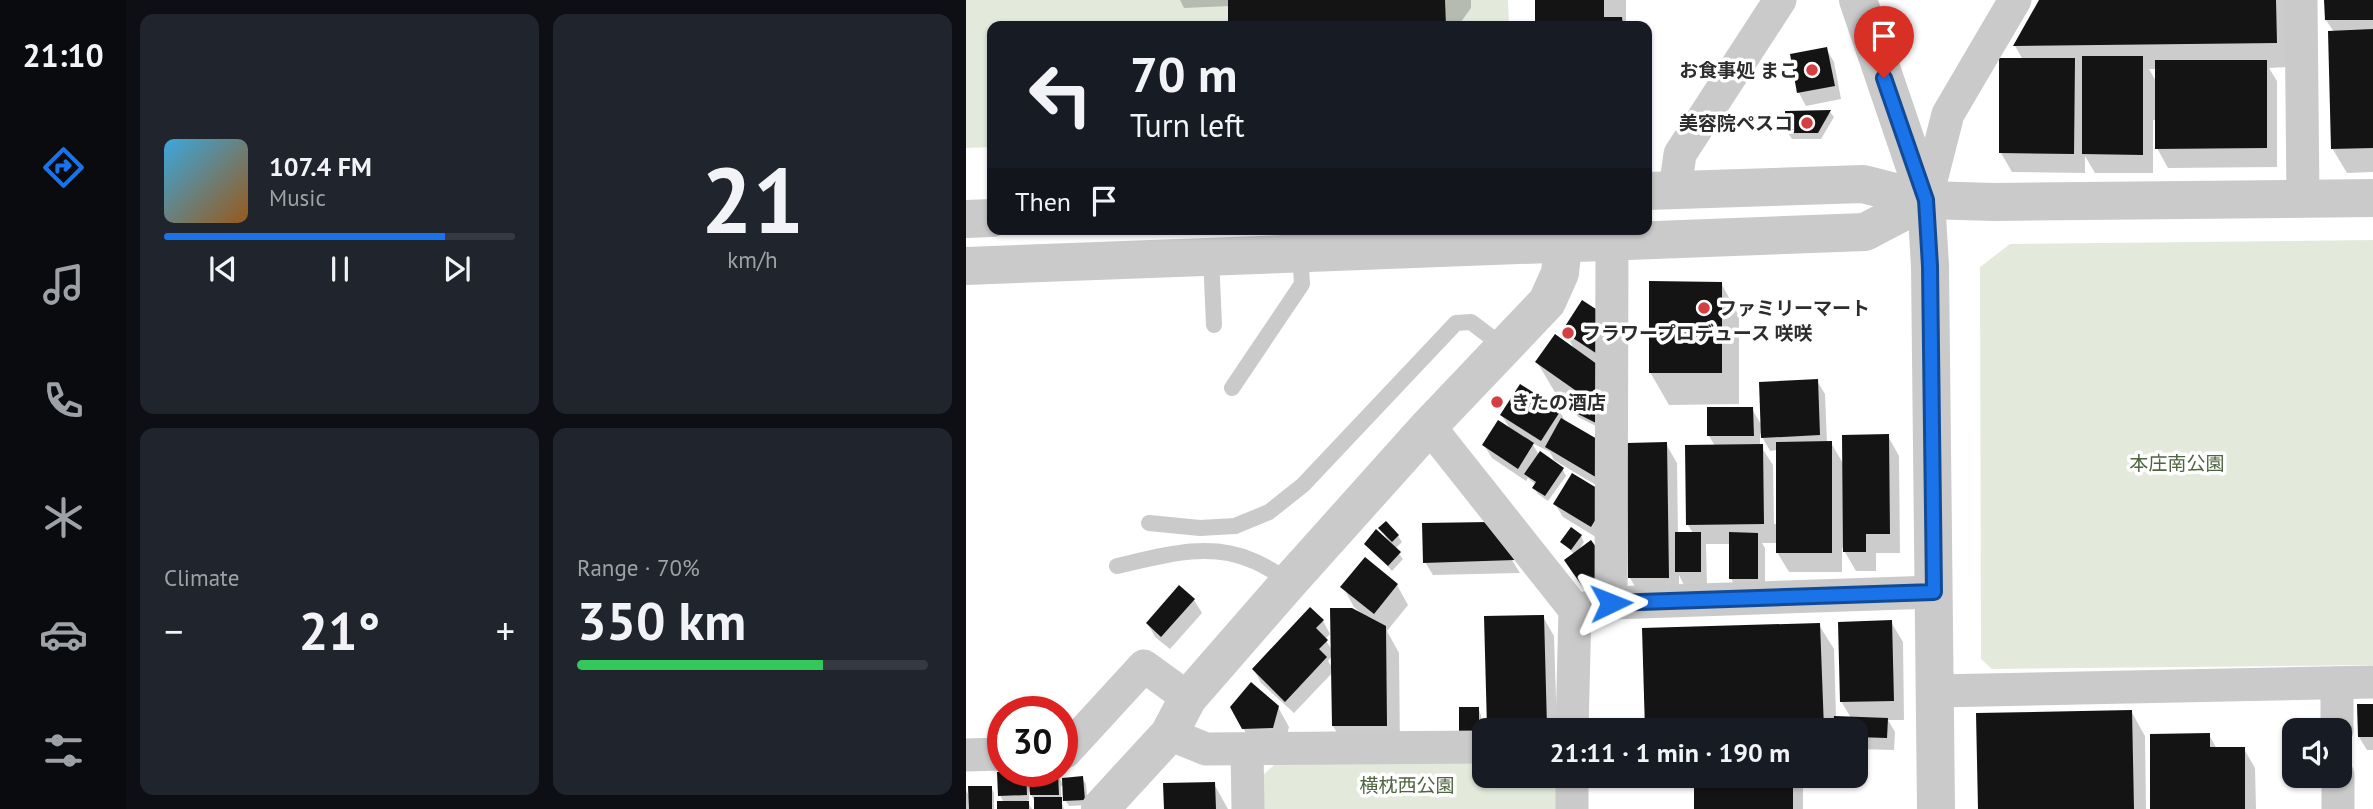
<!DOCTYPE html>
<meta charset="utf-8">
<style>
:root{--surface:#171b24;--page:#20242c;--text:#f1f3f6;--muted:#9ea1a6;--line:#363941;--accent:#1a73e8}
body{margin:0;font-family:"PT Sans","Noto Sans JP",sans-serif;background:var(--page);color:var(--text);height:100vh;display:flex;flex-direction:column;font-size:26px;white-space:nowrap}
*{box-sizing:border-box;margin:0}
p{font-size:23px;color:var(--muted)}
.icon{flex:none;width:38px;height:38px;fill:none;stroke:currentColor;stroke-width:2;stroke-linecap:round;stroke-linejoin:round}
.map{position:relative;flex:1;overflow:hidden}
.details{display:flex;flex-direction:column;gap:14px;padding:14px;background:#0d0f14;width:840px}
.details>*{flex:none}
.guide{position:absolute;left:21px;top:21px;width:665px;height:214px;border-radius:14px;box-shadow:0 2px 5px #0004;background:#171b24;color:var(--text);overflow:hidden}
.buttons{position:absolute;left:1316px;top:718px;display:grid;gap:14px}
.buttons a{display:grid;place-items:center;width:70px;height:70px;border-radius:14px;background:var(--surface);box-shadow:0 2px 5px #0004;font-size:35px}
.speed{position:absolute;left:21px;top:696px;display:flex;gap:14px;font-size:35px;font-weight:700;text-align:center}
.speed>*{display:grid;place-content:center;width:91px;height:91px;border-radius:50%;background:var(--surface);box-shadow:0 2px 5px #0004;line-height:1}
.speed .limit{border:10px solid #d22;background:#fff;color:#111}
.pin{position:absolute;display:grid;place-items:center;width:60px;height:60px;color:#fff;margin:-72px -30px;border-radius:50% 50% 50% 0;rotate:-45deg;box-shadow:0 0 7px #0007}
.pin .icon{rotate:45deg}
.me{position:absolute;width:77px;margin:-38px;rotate:88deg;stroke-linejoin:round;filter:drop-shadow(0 0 5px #0008)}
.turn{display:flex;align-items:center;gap:24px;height:147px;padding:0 28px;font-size:32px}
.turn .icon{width:91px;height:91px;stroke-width:2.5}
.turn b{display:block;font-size:49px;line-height:60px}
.then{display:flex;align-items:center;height:66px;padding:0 28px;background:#0003;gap:14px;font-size:26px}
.big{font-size:52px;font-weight:700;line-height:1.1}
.details .widget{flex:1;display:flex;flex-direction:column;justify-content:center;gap:10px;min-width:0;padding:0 24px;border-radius:14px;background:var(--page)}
.details .dial{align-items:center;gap:0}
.dial b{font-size:91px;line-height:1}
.song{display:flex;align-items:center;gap:21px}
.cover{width:84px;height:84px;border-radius:10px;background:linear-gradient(135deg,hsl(200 70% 55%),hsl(30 70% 35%))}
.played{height:7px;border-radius:4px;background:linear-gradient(90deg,var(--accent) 80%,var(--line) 80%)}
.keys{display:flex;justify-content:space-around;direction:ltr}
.heat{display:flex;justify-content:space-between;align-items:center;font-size:38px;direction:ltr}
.charge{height:10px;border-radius:5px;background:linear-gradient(90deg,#34c759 70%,var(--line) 0)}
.details .tiles{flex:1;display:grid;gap:14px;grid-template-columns:repeat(2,1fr)}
.trip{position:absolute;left:506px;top:718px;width:396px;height:70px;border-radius:14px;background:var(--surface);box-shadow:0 2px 5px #0004;font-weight:700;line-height:70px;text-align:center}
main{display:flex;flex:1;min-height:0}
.tab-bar{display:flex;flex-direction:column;width:126px;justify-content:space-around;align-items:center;background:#090b0e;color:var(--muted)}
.tab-bar .icon{width:49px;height:49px}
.tab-bar .selected{color:var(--accent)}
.tab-bar b{font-size:32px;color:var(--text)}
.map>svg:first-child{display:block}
</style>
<main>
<nav class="tab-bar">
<b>21:10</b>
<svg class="icon selected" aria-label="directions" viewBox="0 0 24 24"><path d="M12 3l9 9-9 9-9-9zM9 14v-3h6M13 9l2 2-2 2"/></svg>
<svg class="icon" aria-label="music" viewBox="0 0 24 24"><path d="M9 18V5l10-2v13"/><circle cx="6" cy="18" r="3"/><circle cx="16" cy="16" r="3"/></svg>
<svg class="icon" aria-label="phone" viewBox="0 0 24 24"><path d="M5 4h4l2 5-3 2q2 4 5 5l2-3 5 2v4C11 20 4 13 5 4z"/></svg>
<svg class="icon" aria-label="climate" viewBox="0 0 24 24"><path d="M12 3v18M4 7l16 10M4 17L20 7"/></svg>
<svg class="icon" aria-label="car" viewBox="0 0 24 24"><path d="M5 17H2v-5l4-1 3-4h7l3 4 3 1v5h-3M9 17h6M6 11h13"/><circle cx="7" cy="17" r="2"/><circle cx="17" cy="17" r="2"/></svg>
<svg class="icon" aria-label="filters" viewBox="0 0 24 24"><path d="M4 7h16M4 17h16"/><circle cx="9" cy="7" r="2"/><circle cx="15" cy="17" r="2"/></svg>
</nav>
<section class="details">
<div class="tiles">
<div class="widget">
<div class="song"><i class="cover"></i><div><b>107.4 FM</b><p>Music</p></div></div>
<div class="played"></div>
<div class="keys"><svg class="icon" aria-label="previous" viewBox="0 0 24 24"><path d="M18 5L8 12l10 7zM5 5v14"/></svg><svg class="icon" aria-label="pause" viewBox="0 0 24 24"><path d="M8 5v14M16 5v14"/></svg><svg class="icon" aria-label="next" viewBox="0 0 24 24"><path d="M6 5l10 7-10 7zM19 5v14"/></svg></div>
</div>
<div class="widget dial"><b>21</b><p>km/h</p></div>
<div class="widget"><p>Climate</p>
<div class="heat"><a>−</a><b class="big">21°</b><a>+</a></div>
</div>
<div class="widget"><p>Range · 70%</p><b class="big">350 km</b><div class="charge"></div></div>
</div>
</section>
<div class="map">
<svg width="1407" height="809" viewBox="0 0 1407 809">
<rect width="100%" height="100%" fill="#fff"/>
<!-- green -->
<g fill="#e3eadc">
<polygon points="0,0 542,0 543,26 26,26 26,147 0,148"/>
<polygon points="1407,240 1407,665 1026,669 1015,659 1014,267 1044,244"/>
<polygon points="518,760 518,775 593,775 593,809 289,809 289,783 310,763"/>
</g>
<!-- shadow -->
<g fill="#0003" fill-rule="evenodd">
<polygon points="214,0 505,0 505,8 492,26 264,26 264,6 218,8"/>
<polygon points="570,0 660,0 660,26 571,26"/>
<path d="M1075,0h248l1,67 -21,1 8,13v86l-109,1 -11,-20v-28h-4v53h-58l-10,-17v17l-73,-1 -11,-19 22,-93 -8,-14zM1183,69h8v14z"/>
<polygon points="1360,0 1407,0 1407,172 1381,173 1366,148 1368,32 1360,20"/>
<polygon points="860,48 868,62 875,99 840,106 833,93 826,55"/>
<polygon points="864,112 868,117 855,139 826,139 822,133 820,113"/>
<polygon points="755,283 773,316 773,404 703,405 684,372"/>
<polygon points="635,315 636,429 612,417 608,411 610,408 590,394 571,362 609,350 598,331"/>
<path d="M851,381l8,13 2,49h4l13,22 44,-29 11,20 1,97h-24v18h-20l-14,-24v25h-53l-12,-20v-9h-15l3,5v44h-26l-8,-13v-35h-25l1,41h-23l-5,-10v22h-38l-11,-19 36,-134 11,19 1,71 15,-1 -5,-8 27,-79 -6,-10 43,-27 10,17zM794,433l10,18 7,-1v74h-3l-1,-59 -13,-20z"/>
<polygon points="594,412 601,424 640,491 588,460 584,452 566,443 573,455 597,470 600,476 582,501 572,494 568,488 570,485 562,478 560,481 526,458 518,445 545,430 536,416"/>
<polygon points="589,504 650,510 633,539 597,517"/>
<polygon points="523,523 554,573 467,575 459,562"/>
<polygon points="415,528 432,536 436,542 429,549 437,559 426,571 400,544 422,541"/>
<polygon points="615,536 618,542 613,550 637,561 627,601 608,573 608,554 597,542"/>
<path d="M431,585l11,20 -21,26 12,22 1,97 -52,1 -15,-25v-54l-39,41 -33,-30 -7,-13 69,-49 7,13 -5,5 7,11 29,-37 -7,-6 -11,-20zM366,656l1,13 -5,-8z"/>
<polygon points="228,600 236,613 204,649 189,637 182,624"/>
<polygon points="577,617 588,636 591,730 524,730 522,728"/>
<polygon points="925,622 937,642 938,720 922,720 929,732 928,750 889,749 889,730 681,730 853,625 868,649 870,718 885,718 875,701"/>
<polygon points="1407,706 1407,750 1401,750 1393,737"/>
<polygon points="312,707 323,727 318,747 289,748 277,728"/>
<polygon points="512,708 515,715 516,738 499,738"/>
<polygon points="1165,711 1179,736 1180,809 1014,809"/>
<polygon points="1243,735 1251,749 1278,749 1289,768 1290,809 1186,809"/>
<polygon points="59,773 65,784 91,775 98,786 95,786 95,800 98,809 70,809 69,802 63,791 63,800 61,801 66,809 33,809 38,803 34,795"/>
<rect x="730" y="775" width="107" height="34"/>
<polygon points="116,778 120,784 122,805 103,806 99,800"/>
<polygon points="248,784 262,809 200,809"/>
<polygon points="25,787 28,793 28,809 0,809 0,790 4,798"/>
</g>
<!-- building -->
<g fill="#141414">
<polygon points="262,0 479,0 480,26 262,26"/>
<polygon points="569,0 638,0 638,17 656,17 657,26 569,26"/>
<polygon points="1073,0 1310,0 1311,43 1047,46"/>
<polygon points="1358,0 1407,0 1407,20 1359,20"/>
<polygon points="1407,29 1407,148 1365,149 1362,31"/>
<polygon points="861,47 869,86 831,93 824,54"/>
<polygon points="1116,56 1177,56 1177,155 1116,154"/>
<polygon points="1033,58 1109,58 1108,154 1033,153"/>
<polygon points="1189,60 1301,60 1301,148 1189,149"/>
<polygon points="865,110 852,133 820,133 819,111"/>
<polygon points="683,281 756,282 756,373 683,373"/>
<polygon points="616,300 636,313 639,359 596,331"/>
<polygon points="589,334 635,367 636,409 569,362"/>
<polygon points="852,379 854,435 795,438 793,382"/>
<polygon points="554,384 595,410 575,441 534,415"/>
<polygon points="612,400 638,413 632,424 606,411"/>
<polygon points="741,407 787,407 788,436 741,436"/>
<polygon points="595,418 638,443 633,479 579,447"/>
<polygon points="532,420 568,443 552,469 516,445"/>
<polygon points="923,434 924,534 900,534 900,552 877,552 876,435"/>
<polygon points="866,441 866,553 810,553 810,442"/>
<polygon points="701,442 703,578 662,578 661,443"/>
<polygon points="797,444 798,524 720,525 719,445"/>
<polygon points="574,451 598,468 579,496 566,488 570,482 558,474"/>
<polygon points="606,473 644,496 625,527 587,504"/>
<polygon points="420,521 433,535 426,542 412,528"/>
<polygon points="524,522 549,560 457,563 456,523"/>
<polygon points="605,527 616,535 605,550 594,542"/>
<polygon points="410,529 435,552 422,566 398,544"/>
<rect x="709" y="532" width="26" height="40"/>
<polygon points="763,532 792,533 792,579 763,579"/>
<polygon points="625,540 639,560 638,575 618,589 598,560"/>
<polygon points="399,557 432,584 408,614 374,587"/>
<polygon points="213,585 229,599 195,637 180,623"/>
<polygon points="344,607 358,620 350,628 362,640 353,649 361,657 319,702 286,669"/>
<polygon points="364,608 386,608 420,626 421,726 366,726"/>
<polygon points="578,615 581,727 521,728 518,616"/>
<polygon points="926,620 928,701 874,702 872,622"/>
<polygon points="854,623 858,729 679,730 676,628"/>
<polygon points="285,682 313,706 307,728 276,729 264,707"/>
<polygon points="1391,704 1407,704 1407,737 1392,737"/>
<polygon points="493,707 513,707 513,732 493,733"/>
<polygon points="1166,710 1168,809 1012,809 1010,713"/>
<polygon points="868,716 922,718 921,738 889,737 889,730 867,730"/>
<polygon points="1244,733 1244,747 1279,747 1279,809 1184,809 1184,734"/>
<polygon points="31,772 60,772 61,795 32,796"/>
<polygon points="92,773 93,795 64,795 63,774"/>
<rect x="728" y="775" width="99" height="34"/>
<polygon points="117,776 119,800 97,801 96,778"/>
<polygon points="249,782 250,809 198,809 197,783"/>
<polygon points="2,786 26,786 26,809 3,809"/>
<rect x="68" y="797" width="28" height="12"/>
<rect x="31" y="801" width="32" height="8"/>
</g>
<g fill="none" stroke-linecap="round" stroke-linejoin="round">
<!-- service -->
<g stroke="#cacaca" stroke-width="16">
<polyline points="245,257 248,325"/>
<polyline points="266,388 336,284 334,253"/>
<polyline points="183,523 234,528 269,526 303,512 337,485 490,323 505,322 538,347"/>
<path d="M151,566c43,-10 92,-25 134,-6 14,5 26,14 39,21"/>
</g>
<!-- minor -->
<g stroke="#cacaca" stroke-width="33">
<polyline points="1335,0 1337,198"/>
<polyline points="709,190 714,154 814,0"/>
<polyline points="960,200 982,114 1049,0"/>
<polyline points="463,426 609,610 606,730"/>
<polyline points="645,603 646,242"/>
<polyline points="609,610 645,603 968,592"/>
<polyline points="1371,683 1371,730"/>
<polyline points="970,691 1407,682"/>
<polyline points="203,734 240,749 518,747"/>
<polyline points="281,750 282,809"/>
<polyline points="96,753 99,752 178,666 222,698"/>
<polyline points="0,755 37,754"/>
<polyline points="606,775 606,809"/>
<polyline points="1372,775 1372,809"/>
</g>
<!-- tertiary -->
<g stroke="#cacaca" stroke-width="38">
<polyline points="892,0 960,200 964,266 970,809"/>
<polyline points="681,191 897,184 960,200 1029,202 1407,198"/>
<polyline points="0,219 26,218"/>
<polyline points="0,266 899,232 960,200"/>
<polyline points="134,809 203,734 222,698 324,581 463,426 581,302 594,273 597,244"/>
</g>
</g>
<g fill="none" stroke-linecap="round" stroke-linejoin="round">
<defs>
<polyline id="route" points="645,603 968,592 964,266 960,200 918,78"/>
</defs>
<!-- route casing -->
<use href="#route" stroke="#114b97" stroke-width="18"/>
<!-- route -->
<use href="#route" stroke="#1a73e8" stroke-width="12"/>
</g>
<!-- markers -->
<g fill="#d53f41" stroke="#fff" stroke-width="2.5">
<circle cx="846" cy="70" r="7"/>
<circle cx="841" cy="123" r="7"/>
<circle cx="738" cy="308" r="7"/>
<circle cx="602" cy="333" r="7"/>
<circle cx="531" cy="402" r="7"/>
</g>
<g text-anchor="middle" stroke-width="7" stroke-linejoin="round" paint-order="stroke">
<!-- poi labels -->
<g font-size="19" font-weight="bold" fill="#2d2d2d" stroke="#fff" text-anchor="start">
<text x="832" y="77" text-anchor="end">お食事処 まこ</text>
<text x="827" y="130" text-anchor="end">美容院ぺスコ</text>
<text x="752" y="315">ファミリーマート</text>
<text x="616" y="340">フラワープロデュース 咲咲</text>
<text x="545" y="409">きたの酒店</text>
</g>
<!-- park labels -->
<g font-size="19" fill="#4e653f" stroke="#fff">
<text x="1211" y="470">本庄南公園</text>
<text x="441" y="792">横枕西公園</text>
</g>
</g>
</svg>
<div class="buttons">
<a><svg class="icon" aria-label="sound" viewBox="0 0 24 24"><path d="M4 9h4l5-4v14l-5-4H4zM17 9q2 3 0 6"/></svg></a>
</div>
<div class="speed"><div class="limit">30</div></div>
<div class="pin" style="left:918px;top:78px;background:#d93025"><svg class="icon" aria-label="arrive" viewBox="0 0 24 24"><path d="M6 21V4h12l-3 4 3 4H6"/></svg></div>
<svg class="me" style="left:645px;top:603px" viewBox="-20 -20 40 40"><path d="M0-17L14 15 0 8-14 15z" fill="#1a73e8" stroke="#fff" stroke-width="4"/></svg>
<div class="trip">21:11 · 1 min · 190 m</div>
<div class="guide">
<div class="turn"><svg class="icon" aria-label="left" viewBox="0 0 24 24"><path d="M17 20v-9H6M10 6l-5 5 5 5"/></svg><div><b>70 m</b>Turn left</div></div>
<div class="then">Then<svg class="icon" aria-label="arrive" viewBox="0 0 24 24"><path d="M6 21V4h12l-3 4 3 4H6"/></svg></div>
</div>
</div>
</main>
